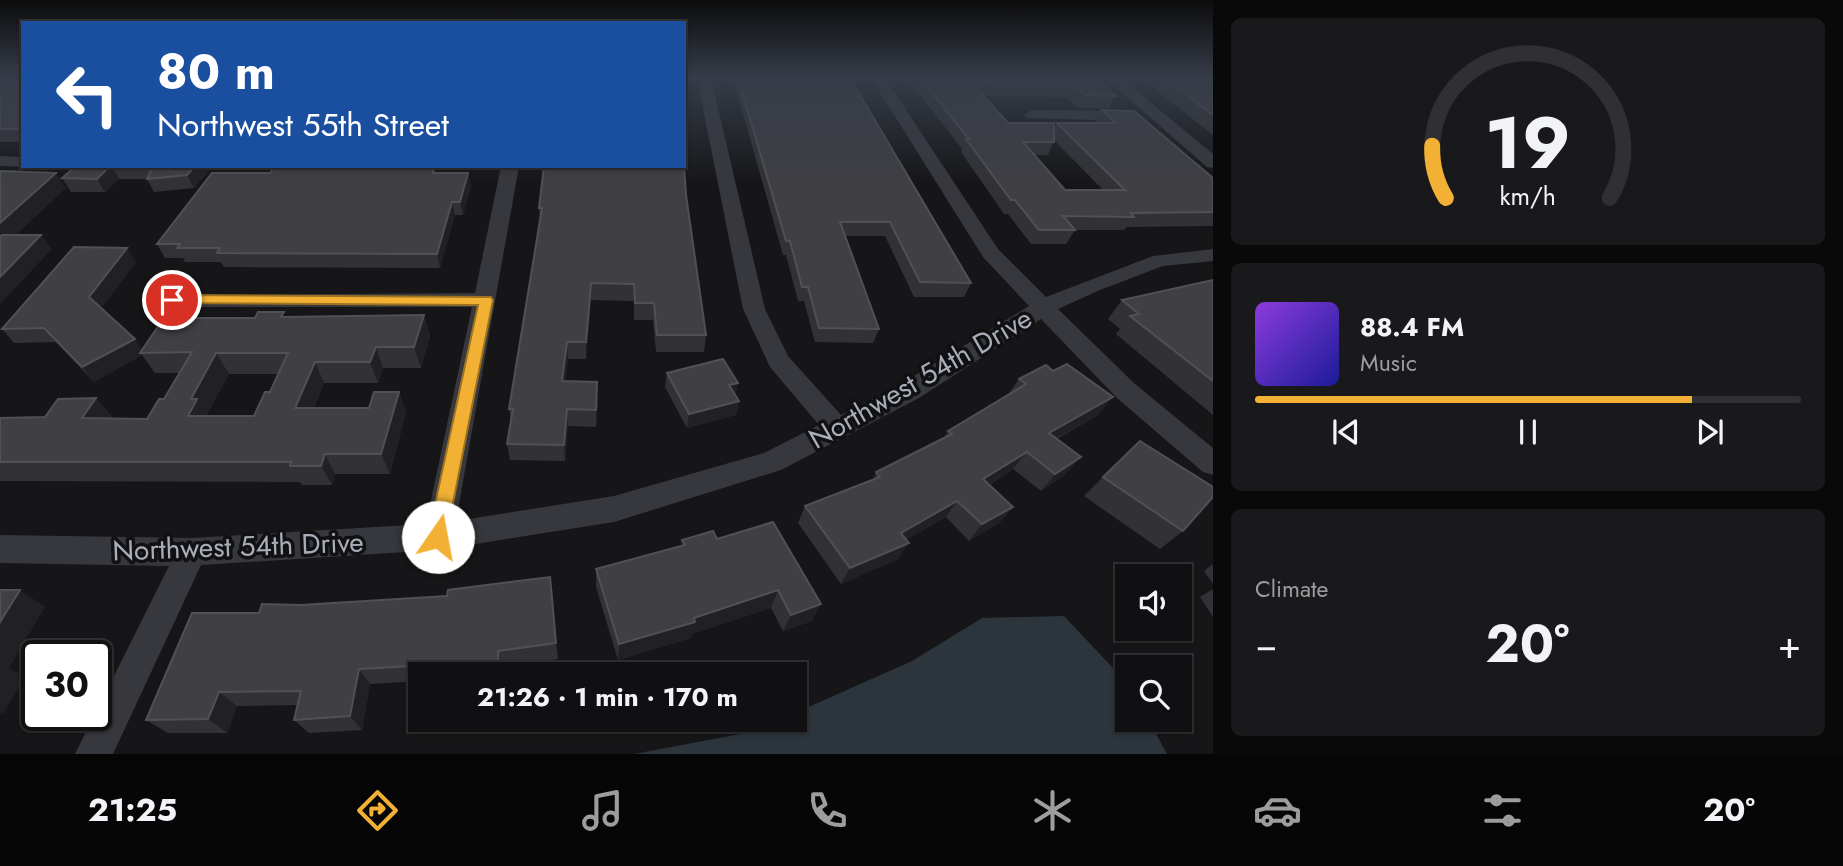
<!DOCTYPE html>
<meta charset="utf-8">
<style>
:root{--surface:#101012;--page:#19191b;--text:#f1f3f6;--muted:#9c9d9f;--line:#303032;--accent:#f2b134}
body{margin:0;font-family:Jost,sans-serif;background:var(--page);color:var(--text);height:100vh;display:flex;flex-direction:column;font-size:26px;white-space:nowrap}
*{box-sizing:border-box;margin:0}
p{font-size:23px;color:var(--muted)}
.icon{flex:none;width:38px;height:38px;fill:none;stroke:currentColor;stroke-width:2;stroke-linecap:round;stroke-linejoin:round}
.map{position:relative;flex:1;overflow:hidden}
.details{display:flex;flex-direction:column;gap:18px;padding:18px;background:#09090a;width:630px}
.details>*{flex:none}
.top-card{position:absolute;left:21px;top:21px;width:665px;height:147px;border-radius:0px;box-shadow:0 2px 5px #0004,0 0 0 2px var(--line);background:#1a4fa0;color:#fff;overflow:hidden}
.controls{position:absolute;left:1115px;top:564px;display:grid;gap:14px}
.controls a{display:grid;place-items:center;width:77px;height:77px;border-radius:0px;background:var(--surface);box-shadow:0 2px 5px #0004,0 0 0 2px var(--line);font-size:35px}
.speed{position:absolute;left:21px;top:640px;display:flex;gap:14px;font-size:35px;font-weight:700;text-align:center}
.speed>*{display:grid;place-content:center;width:91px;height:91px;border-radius:50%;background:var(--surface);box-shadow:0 2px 5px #0004,0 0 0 2px var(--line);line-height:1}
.speed .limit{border:4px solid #111;border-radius:10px;background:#fff;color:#111}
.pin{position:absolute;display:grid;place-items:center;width:60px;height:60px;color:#fff;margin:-30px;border:4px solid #fff;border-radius:50%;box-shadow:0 2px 7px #0007}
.me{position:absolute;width:77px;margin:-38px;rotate:12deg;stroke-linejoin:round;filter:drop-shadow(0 0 5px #0008)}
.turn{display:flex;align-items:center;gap:24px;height:147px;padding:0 21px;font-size:32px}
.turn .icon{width:91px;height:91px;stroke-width:2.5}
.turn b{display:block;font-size:49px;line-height:60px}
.big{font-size:52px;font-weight:700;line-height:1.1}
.details .tile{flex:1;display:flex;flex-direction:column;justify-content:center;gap:10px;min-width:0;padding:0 24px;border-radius:10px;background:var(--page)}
.details .dial{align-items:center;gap:0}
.dial svg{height:182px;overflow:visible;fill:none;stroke:var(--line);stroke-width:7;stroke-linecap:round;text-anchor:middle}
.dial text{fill:var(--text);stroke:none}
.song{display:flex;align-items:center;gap:21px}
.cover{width:84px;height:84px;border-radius:10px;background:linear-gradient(135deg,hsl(270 70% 55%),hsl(240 70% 35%))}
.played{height:7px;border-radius:4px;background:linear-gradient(90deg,var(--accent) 80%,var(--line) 80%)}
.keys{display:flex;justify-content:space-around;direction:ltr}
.heat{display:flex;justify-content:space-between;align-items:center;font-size:38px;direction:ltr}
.trip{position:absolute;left:408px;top:662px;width:399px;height:70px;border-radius:0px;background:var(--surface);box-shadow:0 2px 5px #0004,0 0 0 2px var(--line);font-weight:700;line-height:70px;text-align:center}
.menu{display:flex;height:112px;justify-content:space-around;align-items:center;background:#060607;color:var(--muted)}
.menu .icon{width:49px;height:49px}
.menu .current{color:var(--accent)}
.menu b{font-size:32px;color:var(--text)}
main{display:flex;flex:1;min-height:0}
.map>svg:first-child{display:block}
</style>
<main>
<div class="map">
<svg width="1213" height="754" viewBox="0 0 1213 754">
<rect width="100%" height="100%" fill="#161618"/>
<!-- water -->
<polygon fill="#2c353c" points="1064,616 1127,683 1127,719 1148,719 1167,754 634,754 751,732 781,719 794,719 795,713 912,661 982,618"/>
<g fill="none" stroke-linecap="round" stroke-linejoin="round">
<!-- minor -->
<g fill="#37383d" fill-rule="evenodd">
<polygon points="697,78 711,78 765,309 788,356 841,415 901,384 1029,306 983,257 871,78 885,78 998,249 1046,297 1153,256 1213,249 1213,261 1163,266 1100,290 1058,309 1135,384 1213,448 1213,475 1203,472 1117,398 1041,319 919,398 781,470 614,522 438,550 201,565 113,754 75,754 169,566 0,563 0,535 192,538 426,524 472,307 172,307 164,305 161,300 164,295 475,293 501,166 519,166 456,521 614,496 764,453 819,425 770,367 743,309"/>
<polygon points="1105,78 1121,78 1213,154 1213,168 1207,167"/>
<polygon points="1032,110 1131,111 1139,116 1131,121 1027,118 1024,115"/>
<polygon points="0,156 23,157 23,166 27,166 23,167 0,166"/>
</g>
</g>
<!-- wall -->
<g fill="#323236" fill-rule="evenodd">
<rect x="0" y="78" width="23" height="64"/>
<polygon points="733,78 850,78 971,283 964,297 914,297 885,236 845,236 879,329 873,343 815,342 804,301 798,301 786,255 783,255"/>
<path d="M907,78h189l20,18 -7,12h-31l-11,-11 -84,-1 25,27 46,5 3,-5h38l7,-13 111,68v48l-86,1 -3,3h-49l-9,14h-35l-23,-30h-4l-43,-62 1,-3zM1054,140l49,50h-38l-31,-35h14z"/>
<polygon points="1141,78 1207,78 1213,83 1213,135"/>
<polygon points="76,166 212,166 194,188 154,192 147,179 119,179 105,192 71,192 62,178"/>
<polygon points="434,169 435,173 468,173 471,186 463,215 455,215 440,268 224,267 221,262 185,262 183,258 165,258 157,244 270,173"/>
<polygon points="686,195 706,335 704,352 656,352 653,320 634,320 634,301 591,300 586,359 568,359 565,382 598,399 596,427 568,426 565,461 510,460 507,444 511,422 509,409 540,220 539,208"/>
<path d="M136,262l-35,46 41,42 56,-32 226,-3 6,21 -9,32h-38l-5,15h-54l-10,25h55l30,-16 7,20 -16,62h-55l-3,11h-30l-2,-3 -300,-1v-63l45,-1 51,-19 17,20 34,1 17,-20 15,-26h-24l-13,-18 -48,27 -38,-40 -42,1 -12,-14zM229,374h49l-8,18 -16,24h-46l-1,-2z"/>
<polygon points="1213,280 1213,415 1116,334 1120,329 1108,319 1122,300"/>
<polygon points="667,373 738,383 735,395 739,401 736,415 687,428 665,387"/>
<polygon points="1019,379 1098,415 1057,439 1066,474 1041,491 1013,469 989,485 1013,507 999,523 969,541 946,517 906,540 898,559 841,584 798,523 805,506 873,480 876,472 944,438 948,431 1008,395"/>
<polygon points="1103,477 1183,531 1160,549 1084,496"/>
<polygon points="773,522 812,621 783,631 771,608 692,634 691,638 618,660 596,587 596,569 681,546 682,540 717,539"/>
<polygon points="1213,564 1213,584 1204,571"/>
<polygon points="550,577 558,659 503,667 504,674 420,674 420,681 370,684 362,730 309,733 294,720 298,705 237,706 227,733 168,733 146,720 259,613 300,605 447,596"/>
<polygon points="1213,589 1213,617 1200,597"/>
</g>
<!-- shaded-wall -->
<g fill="#212124">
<polygon points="110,166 112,166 119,179 105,192 97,179"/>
<polygon points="195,166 212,166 194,188 187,175"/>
<polygon points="56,173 66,188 0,250 0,223"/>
<polygon points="468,173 471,186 463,215 460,202"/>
<polygon points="452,202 455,215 440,268 437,254"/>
<polygon points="41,235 52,249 0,304 0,277"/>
<polygon points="127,248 136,262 99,311 89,297"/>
<polygon points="591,283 591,300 586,359 586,342"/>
<polygon points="194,312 207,332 190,318"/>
<polygon points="424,315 430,336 421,368 414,347"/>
<polygon points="135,339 145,353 140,353 142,355 94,382 82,367"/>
<polygon points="567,342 568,359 563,398 562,381"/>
<polygon points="376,347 383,368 378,383 370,362"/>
<polygon points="216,353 229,374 207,414 211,419 188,416 191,399"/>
<polygon points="315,362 324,383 306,428 295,408"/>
<polygon points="597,382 598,399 596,427 596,410"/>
<polygon points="738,383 735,397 729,385"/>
<polygon points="399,392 406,412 390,474 381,454"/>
<polygon points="1113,397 1098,415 1035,450 1049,433"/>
<polygon points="96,398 113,419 82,418"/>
<polygon points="739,401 736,415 687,428 689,414"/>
<polygon points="567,409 568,426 565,461 564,445"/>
<polygon points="1027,452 1013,469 970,496 983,479"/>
<polygon points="325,454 335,474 332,485 321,466"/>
<polygon points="1081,457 1066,474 1041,491 1055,474"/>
<polygon points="957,501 946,517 890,549 901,533"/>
<polygon points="1013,507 999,523 969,541 982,524"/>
<polygon points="909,543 898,559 841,584 850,568"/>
<polygon points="550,577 553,594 558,659 556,643"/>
<polygon points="20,590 45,607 9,668 25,677 3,714 0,712 0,622"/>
<polygon points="778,590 771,608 692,634 691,638 618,660 619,644"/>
<polygon points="821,604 812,621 783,631 791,615"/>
<polygon points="498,651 503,667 504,674 499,674"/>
<polygon points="359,669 370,684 362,730 350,716"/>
<polygon points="219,692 237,706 227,733 208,719"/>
</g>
<!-- building -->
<g fill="#3f3f44" stroke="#4f5156" stroke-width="2" fill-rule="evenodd">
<rect x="0" y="78" width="23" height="51"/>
<polygon points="738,78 850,78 971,283 920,282 890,222 840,222 879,329 819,328 808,287 802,287 790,241 786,241"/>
<polygon points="920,78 1096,78 1116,96 1085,95 1073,85 972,83 1008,123 1054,123 1054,142 1023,142 1065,190 1125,190 1057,123 1116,123 1102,110 1134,111 1213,178 1213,212 1131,213 1134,217 1063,216 1075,230 1039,230 1015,200 1011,200 966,139 969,139"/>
<polygon points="1164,78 1207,78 1213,83 1213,115"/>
<polygon points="76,166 110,166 97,179 62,178"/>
<polygon points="149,166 195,166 187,175 147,179 153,166"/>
<polygon points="544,166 684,166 686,195 706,335 657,335 654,303 635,303 634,284 591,283 586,342 567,342 562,381 597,382 596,410 567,409 564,445 507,444 513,409 509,409 542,208 539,208"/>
<polygon points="273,169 434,169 433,173 468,173 460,202 452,202 437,254 217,253 220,248 177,248 180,244 157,244 212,173 270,173"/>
<polygon points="0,171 56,173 0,223"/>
<polygon points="2,235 41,235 0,277 0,237"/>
<polygon points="74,247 127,248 89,297 135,339 82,367 44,328 2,329"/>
<polygon points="1213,280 1213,381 1130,316 1139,314 1122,300"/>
<path d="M168,312h26l-4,6h65l3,-6h26l-3,5 143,-2 -10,32h-38l-6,15h-55l-20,46h74l5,-16h25l-18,62h-56l-4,12h-31l1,-4h-291v-44l45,-1 13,-18 38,-1 -14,20 65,1 12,-20h5l28,-47 -52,1zM216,353h72l-18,39h-5l-11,24h-66l9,-17h-6z"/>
<polygon points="723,359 738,383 729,385 739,401 689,414 667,373"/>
<polygon points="1067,364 1113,397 1049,433 1081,457 1055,474 1027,452 983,479 1013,507 982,524 957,501 901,533 909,543 850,568 805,506 880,477 876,472 952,434 948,431 1026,384 1019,379 1046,365 1053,371"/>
<polygon points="1140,441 1213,487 1213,497 1183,531 1103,477"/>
<polygon points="773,522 821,604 791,615 778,590 694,618 695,622 619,644 596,569 685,545 682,540 713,531 717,539"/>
<polygon points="550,577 556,643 498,651 499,674 446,674 446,664 359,669 350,716 294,720 301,691 219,692 208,719 146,720 192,613 259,613 262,604 300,605 447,596 448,590"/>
<polygon points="0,590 20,590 0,622"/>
</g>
<!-- sky -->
<linearGradient id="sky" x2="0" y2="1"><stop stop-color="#0c0c0d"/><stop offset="0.42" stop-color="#363c48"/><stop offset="1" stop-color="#363c48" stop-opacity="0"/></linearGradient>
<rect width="1213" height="184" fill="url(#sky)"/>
<!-- route -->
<polygon fill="#f2b134" stroke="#9d7322" stroke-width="2" points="172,295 491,297 493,300 445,544 438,546 431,544 428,537 478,305 167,303 165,300"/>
<g text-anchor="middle" stroke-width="7" stroke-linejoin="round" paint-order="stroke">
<!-- street labels -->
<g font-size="28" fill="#a8adb8" stroke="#111113">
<text transform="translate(920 378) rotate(-30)" y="10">Northwest 54th Drive</text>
<text transform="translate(238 546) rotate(-2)" y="10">Northwest 54th Drive</text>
</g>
</g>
</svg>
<div class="controls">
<a><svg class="icon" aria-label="sound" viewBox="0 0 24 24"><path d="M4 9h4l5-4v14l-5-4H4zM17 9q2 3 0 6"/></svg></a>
<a><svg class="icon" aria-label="search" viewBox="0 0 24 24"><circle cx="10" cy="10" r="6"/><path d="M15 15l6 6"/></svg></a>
</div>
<div class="speed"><div class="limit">30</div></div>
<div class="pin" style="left:172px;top:300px;background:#d93025"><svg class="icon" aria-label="arrive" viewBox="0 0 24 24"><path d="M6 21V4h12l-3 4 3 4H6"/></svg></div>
<svg class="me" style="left:438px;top:537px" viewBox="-20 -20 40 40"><circle r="19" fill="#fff"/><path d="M0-13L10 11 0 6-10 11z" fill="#f2b134"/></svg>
<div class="trip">21:26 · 1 min · 170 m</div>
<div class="top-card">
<div class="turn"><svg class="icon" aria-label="left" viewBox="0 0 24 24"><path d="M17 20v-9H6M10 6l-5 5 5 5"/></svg><div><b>80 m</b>Northwest 55th Street</div></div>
</div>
</div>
<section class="details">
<div class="tile dial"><svg viewBox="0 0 100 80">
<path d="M14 69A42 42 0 1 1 86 69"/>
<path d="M14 69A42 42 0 0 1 8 46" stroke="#f2b134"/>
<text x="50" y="56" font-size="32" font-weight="700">19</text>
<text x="50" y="72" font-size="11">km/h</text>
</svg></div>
<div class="tile">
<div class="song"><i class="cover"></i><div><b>88.4 FM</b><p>Music</p></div></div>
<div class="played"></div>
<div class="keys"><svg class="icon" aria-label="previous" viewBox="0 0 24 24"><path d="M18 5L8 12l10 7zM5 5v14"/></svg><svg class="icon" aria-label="pause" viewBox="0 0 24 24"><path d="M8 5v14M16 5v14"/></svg><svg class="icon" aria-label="next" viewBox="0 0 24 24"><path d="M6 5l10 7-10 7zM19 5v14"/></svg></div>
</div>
<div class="tile"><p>Climate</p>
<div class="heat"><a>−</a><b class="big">20°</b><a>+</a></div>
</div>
</section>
</main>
<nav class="menu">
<b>21:25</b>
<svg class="icon current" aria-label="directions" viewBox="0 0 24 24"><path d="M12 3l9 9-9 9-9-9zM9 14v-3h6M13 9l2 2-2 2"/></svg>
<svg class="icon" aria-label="music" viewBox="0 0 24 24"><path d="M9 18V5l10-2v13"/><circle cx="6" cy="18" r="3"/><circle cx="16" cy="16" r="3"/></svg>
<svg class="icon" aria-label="phone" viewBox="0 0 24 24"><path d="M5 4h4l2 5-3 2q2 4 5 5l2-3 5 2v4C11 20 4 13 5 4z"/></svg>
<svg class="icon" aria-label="climate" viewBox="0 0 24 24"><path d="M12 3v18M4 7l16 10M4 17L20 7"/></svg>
<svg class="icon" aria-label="car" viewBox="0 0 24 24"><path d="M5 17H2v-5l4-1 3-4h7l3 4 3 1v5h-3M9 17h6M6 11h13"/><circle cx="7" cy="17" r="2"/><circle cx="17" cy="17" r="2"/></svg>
<svg class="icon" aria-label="filters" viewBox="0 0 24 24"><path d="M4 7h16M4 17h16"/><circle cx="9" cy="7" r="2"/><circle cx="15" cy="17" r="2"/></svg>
<b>20°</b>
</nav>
